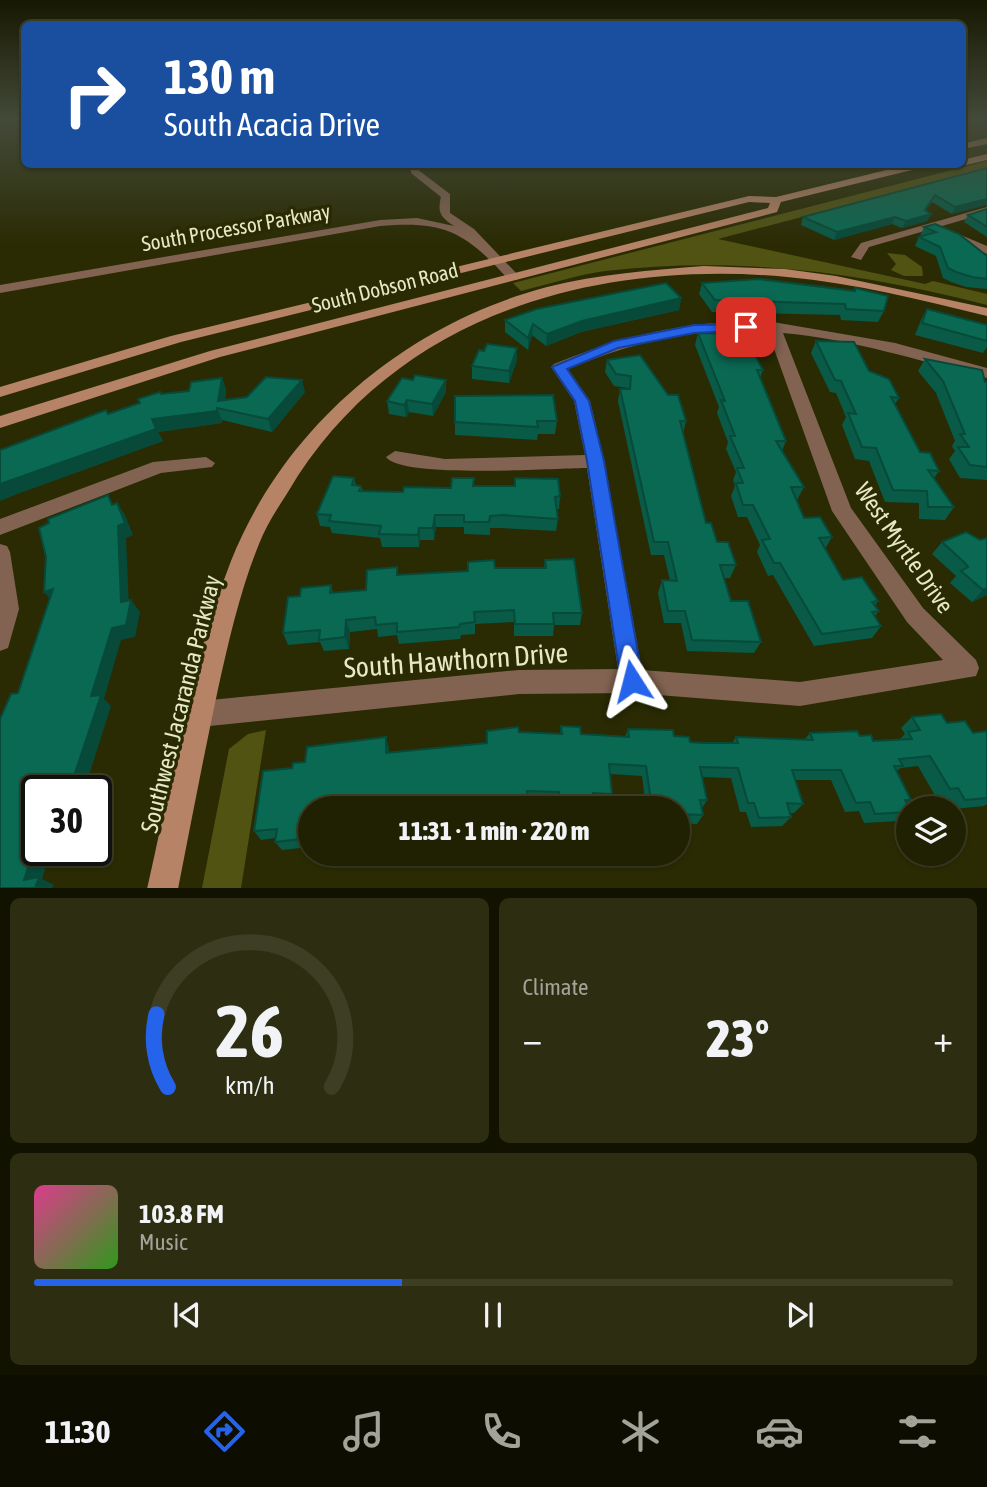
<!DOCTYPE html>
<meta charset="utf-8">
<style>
:root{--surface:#202002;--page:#2d2d11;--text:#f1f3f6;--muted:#a2a399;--line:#3d3e24;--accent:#2563eb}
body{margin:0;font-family:"Asap Condensed",sans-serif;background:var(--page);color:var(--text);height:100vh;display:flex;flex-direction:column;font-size:26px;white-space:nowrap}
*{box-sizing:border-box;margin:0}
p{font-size:23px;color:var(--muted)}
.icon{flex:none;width:38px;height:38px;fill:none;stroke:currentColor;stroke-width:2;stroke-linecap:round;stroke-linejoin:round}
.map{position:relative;height:888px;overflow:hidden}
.panel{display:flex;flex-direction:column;gap:10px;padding:10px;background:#121201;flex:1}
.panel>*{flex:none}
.hud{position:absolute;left:21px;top:21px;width:945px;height:147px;border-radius:10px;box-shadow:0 2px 5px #0004,0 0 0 2px var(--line);background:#1a4fa0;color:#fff;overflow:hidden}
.fabs{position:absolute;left:896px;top:796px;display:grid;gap:14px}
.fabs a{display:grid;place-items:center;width:70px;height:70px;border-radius:50%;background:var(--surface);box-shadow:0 2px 5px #0004,0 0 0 2px var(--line);font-size:35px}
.speed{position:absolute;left:21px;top:775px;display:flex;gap:14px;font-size:35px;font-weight:700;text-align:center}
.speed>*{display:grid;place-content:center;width:91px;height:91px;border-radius:50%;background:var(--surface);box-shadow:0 2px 5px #0004,0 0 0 2px var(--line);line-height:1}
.speed .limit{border:4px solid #111;border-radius:10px;background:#fff;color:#111}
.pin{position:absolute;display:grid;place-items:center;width:60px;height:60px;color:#fff;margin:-30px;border-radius:14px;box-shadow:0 4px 10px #0006}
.me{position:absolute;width:77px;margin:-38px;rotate:351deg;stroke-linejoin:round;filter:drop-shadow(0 0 5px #0008)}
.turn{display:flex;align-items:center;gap:24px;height:147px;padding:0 28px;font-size:32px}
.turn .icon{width:91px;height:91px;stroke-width:2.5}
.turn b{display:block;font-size:49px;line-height:60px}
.big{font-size:52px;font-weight:800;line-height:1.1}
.panel .tile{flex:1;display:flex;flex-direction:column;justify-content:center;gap:10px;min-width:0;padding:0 24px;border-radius:10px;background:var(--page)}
.panel .dial{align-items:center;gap:0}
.dial svg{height:182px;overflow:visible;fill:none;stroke:var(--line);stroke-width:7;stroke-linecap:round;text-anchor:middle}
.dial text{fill:var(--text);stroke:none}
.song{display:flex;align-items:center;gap:21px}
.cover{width:84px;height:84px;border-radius:10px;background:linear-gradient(135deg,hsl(330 70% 55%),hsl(110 70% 35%))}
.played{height:7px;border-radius:4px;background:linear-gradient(90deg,var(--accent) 40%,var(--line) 40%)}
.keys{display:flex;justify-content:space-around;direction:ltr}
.heat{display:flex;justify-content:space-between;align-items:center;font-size:38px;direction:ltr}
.panel .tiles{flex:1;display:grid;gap:10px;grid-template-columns:1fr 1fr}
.tile:last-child{grid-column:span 2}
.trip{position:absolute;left:298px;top:796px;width:392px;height:70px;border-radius:35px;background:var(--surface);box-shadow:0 2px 5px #0004,0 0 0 2px var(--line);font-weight:800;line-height:70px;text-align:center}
.tabs{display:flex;height:112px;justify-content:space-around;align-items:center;background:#0d0d01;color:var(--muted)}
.tabs .icon{width:49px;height:49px}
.tabs .current{color:var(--accent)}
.tabs b{font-size:32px;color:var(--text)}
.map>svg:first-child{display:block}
</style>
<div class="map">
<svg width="987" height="889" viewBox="0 0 987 889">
<rect width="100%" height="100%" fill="#2a2b03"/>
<!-- green -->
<g fill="#515312">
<path d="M987,161v7l-269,71 207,45 8,-3 54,13v11c-131,-33 -247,-49 -382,-34 -28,4 -56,13 -84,20l-8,-8z"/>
<polygon points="887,253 905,255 922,267 923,276 904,276 891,270 896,264"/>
<polygon points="266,730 241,888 202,888 229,749 248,734"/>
</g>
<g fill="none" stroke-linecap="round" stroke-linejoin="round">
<!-- street -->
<g fill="#826351" fill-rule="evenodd">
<path d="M411,169h6l33,25v19l24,16 43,45v6h-8c-43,-47 -63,-60 -129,-54l-380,67v-8l380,-65 37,-2 37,8c-13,-9 -17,-13 -13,-29l-30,-24z"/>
<polygon points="987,207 987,213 869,247 861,260 851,257 861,243"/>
<polygon points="949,230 987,246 987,254 945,235 943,233"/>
<path d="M773,322l122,21 92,25v10c-68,-17 -134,-39 -204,-45l68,175 72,100 53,52 3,8 -3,8 -176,30 -168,-13 -113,1 -319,33 -9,-4 -4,-9 4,-9 9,-4 319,-31 99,-1 -31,-201c-31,0 -186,11 -201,-11l9,-6 50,8 140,-4 -11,-54 -23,-34 3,-3c49,-20 96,-34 150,-40 22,-2 48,4 69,-2zM708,332h60l64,179 75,111 36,38 -143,22 -158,-12 -38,-209 -14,-60 -22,-32c48,-20 88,-31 140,-37z"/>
<polygon points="206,457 215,463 212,467 161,473 0,535 0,519 153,462"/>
<polygon points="0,544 7,546 10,552 19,609 8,648 0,651"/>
</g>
<!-- secondary -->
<g fill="#b68366" fill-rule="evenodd">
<polygon points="987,138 987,144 962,149 962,144"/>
<polygon points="987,154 987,160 962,166 959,164 962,164 962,160"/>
<polygon points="911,164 945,164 920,168 781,202 777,212 220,357 0,428 0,416 210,351 768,208 770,203 749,202 181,342 0,397 0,387 171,336 749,196 776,197"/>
<path d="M704,266l81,3 51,7 151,32v8c-66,-16 -132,-33 -200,-39 -194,-18 -395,39 -499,215 -11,17 -22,34 -29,52 -19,47 -30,96 -41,145 -14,66 -27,133 -40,200h-31c25,-109 43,-224 84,-328 54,-136 176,-237 316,-274 52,-13 104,-17 157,-21z"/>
</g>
</g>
<!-- wall -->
<g fill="#095a47">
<polygon points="987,168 952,214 932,202 926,210 931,214 927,221 902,228 892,224 834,240 801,225 803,217"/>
<polygon points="987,209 987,237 964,222 968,215"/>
<polygon points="924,227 987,256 987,289 966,287 951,282 943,278 936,256 915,246 919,237 921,237 920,236"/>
<polygon points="702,283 854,291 855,288 884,311 878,322 841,320 840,315 712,312 699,294"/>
<polygon points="681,298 679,310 581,332 546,346 532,335 528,350 505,332 505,320"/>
<polygon points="927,309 987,325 987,347 983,353 915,335 921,320"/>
<polygon points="698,333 744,344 763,370 760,378 786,441 782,451 804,487 797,500 804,518 832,537 825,549 843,580 878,601 875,606 879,611 875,616 881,626 872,638 814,646 773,575 768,576 757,552 760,545 747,517 738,517 731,496 735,486 733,480 736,472 726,449 728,442 717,413 719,407 695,345"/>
<polygon points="816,341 869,371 899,398 895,404 920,452 939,471 934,478 954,507 945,520 919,519 919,503 885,502 869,461 855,459 842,425 846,417 836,393 830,392 811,353"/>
<polygon points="517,348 517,360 509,383 472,379 472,366"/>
<polygon points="640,355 686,421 683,434 706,523 717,542 736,565 730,578 723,578 731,601 761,642 754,653 687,651 681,623 664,623 658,593 662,580 670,581 664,555 651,555 618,401 620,389 629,388 614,386 605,372 607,360"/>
<polygon points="925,359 987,382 987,480 960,478 949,459 955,451 952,446 955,441 936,393 918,371"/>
<polygon points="222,378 226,390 225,400 305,392 272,432 222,420 222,423 158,432 163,441 25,491 108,414 140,403 161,394 189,391"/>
<polygon points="413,380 446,380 446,392 433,416 409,412 406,417 389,414 387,401"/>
<polygon points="557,421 555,434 538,434 537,440 455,435 455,422"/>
<polygon points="354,478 356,485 361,486 363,491 403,492 474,486 514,486 515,478 560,496 559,509 556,509 558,519 556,531 501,528 490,528 490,535 464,534 464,527 436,527 434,540 420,540 419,547 382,547 380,538 332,533 330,527 320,526 317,514"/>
<polygon points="987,538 987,595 972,602 950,583 956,576 955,575 932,554 942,542 980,540"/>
<polygon points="545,560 582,613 580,625 554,625 553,636 514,636 514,622 475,624 475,634 461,635 460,639 399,644 397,635 378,637 377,629 350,632 349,649 324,651 320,642 288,645 283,633 300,596 331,585 333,593 366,590 398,575 468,571 495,568 544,568"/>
<polygon points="912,717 947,723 973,733 987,731 987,804 984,806 954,809 950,808 944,798 937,799 918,766 901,768 896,771 911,800 906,803 908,814 898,821 864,823 859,811 845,812 831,780 795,780 803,804 794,813 789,813 791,817 782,826 751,827 746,812 740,812 731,778 702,777 707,800 702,808 703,815 697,824 677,823 677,808 646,808 642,776 610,774 612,794 608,803 594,802 593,808 557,808 557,802 528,800 529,808 310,808 310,847 282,850 275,842 275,838 261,840 254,831 292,768 305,762 386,737 389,752 487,743 487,731 560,734 561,726 581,734 625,737 628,729 674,736 690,742 704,743 732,743 736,737 804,740 810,733 860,736 873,741 899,740 905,734 901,728"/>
</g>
<!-- shaded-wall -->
<g fill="#074a3a">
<polygon points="987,199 987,205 952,214 955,207"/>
<polygon points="931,214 927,221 902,228 906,221"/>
<polygon points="895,217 892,224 834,240 837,232"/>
<polygon points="681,298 679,310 581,332 546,346 547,334 582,321"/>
<polygon points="533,324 532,335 528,350 528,338"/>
<polygon points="517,348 517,360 509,383 509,371"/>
<polygon points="222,378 226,390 224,410 218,401"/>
<polygon points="302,380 305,392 272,432 268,419"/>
<polygon points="446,380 446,392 433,416 432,404"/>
<polygon points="407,400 409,412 406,417 404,405"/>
<polygon points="217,408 222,420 222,423 158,432 163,441 25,491 0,501 0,484 152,419"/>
<polygon points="117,503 125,515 133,535 126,538 129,608 131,600 140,612 135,637 121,640 104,699 111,706 84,791 69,791 91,696 121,602"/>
<polygon points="435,515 436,527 434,540 433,528"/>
<polygon points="419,528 420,540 419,547 418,535"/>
<polygon points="987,588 987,595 972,602 983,590"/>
<polygon points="53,589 54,604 44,592"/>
<polygon points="346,620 350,632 349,649 345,637"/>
<polygon points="386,737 389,748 389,763 386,753"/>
<polygon points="37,841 37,850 51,850 42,879 54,885 52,888 35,888 24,880"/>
</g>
<!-- building -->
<g fill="#0a6953" stroke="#074a3a" stroke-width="2">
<polygon points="987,168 987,199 955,207 935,195 925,210 931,214 906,221 895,217 837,232 803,217"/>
<polygon points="987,209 987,227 968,215"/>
<polygon points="935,224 959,234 987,256 987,279 972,277 956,272 948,268 940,247 919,237 936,232 924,227"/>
<polygon points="759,279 855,291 855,288 888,296 884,311 846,309 845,304 715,300 702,283"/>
<polygon points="666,283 681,298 582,321 547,334 533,324 528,338 505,320 537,309"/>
<polygon points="927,309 987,325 987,341 922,323"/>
<polygon points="698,333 739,334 744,344 749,344 763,370 757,370 786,441 776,441 804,487 791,487 804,518 820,517 832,537 819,538 843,580 862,577 878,601 872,602 879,611 872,612 881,626 822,634 780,563 774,563 762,540 770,539 753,505 743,505 736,483 743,483 737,468 744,468 730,436 735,436 721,400 725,401"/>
<polygon points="816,341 854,342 869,371 889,379 899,398 891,397 920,452 930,453 939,471 928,470 954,507 928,507 927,491 893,490 876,448 862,447 848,413 856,414 841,381 835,380"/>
<polygon points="487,344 517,348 509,371 472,366 479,350 484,351"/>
<polygon points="640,355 668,395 678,395 686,421 680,421 706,523 711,523 717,542 728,542 736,565 720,565 731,601 748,601 761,642 692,640 685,611 668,611 662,580 677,581 668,542 654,542 620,389 630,389 631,376 616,374 607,360"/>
<polygon points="925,359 982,370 985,382 987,382 987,467 970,465 958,447 969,447 960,434 965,434 943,381"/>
<polygon points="415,375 446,380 432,404 407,400 404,405 387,401 402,378 413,380"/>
<polygon points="266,377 302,380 268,419 217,408 217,411 152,419 156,429 0,484 0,450 106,410 108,414 140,403 138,399 160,392 161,394 189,391 191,382 222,378 218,401 247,397"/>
<polygon points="553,395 557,421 537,421 538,427 455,422 455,396"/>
<polygon points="333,476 354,478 352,485 361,486 359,491 403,492 404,487 451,488 452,478 474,478 473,486 515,486 515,478 558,479 560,496 555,497 558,519 502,515 490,516 489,522 464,522 464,515 435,515 433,528 419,528 418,535 379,534 381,526 329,521 331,515 317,514"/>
<polygon points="108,495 112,505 117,503 125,523 118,526 121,602 131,600 126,625 112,628 91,696 101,695 69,791 37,791 37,841 24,880 39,877 35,888 0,888 0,719 11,694 18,693 53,589 44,592 46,557 39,528 49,523 48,519"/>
<polygon points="966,532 980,540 987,538 987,588 983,590 961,571 968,567 965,563 942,542"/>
<polygon points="574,559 582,613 553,613 554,624 515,624 514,610 474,612 475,622 460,624 459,627 397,632 397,623 376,625 375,617 346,620 345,637 319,640 320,630 283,633 288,597 300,596 301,588 331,585 330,593 366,590 367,570 397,567 397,575 468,571 468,562 494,560 495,568 546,568 545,560"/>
<polygon points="941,714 947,723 965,721 973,733 987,731 987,798 965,800 958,788 950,789 930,756 899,759 903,766 894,766 911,800 905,800 909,808 908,808 908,812 875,814 870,802 856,803 841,770 792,770 803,804 787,803 791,817 759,818 754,803 748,803 738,768 700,767 707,800 700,800 703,815 677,814 677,808 666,808 665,801 651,801 646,766 609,764 612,794 593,793 594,805 559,803 559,792 527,791 529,808 449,808 449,801 400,808 310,808 310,838 275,842 277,829 254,831 263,771 292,768 293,763 305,762 307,747 386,737 386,753 487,743 487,731 518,727 519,732 562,734 561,726 580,727 581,734 629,737 628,729 673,730 674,736 689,737 690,742 704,743 738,743 736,737 813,740 810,733 857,731 860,736 871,735 873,741 912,739 908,732 920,730 912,717"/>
</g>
<!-- sky -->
<linearGradient id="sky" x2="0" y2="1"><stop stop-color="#171802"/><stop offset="0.49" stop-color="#444a39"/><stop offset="1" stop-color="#444a39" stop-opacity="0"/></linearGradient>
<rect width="987" height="245" fill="url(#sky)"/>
<!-- route -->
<polygon fill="#2563eb" stroke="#184099" stroke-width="2" points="746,324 753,327 751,330 694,333 618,348 567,369 589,401 604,461 643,681 640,689 632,692 624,689 621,681 587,461 575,401 552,367 614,341 694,325"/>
<g text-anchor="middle" stroke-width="7" stroke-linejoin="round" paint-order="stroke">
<!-- far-street labels -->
<g font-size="21" fill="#e6e9c5" stroke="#2a2b03">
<text transform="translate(236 228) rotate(-10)" y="7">South Processor Parkway</text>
<text transform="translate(385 288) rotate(-14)" y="7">South Dobson Road</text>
</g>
<!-- street labels -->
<g font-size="24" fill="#e6e9c5" stroke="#2a2b03">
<text transform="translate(904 548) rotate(55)" y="8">West Myrtle Drive</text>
<text transform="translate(181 704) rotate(-76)" y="8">Southwest Jacaranda Parkway</text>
</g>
<!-- near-street labels -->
<g font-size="28" fill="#e6e9c5" stroke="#2a2b03">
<text transform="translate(456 660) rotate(-4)" y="10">South Hawthorn Drive</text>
</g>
</g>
</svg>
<div class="fabs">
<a><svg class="icon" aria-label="layers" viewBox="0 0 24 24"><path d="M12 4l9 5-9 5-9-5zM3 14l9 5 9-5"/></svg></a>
</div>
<div class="speed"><div class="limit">30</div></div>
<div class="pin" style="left:746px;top:327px;background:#d93025"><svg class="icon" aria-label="arrive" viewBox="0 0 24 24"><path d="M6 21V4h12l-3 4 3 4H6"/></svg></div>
<svg class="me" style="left:632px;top:681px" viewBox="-20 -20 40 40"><path d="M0-17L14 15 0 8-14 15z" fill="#2563eb" stroke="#fff" stroke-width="4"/></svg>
<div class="trip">11:31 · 1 min · 220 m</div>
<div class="hud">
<div class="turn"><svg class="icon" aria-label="right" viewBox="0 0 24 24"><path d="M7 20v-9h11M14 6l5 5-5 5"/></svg><div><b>130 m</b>South Acacia Drive</div></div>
</div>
</div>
<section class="panel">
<div class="tiles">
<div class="tile dial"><svg viewBox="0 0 100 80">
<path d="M14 69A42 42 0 1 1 86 69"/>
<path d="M14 69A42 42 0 0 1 9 37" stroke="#2563eb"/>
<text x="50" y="56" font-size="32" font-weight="700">26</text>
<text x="50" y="72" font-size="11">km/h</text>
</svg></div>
<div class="tile"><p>Climate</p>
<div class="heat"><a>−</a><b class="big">23°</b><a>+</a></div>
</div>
<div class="tile">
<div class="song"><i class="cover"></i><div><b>103.8 FM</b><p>Music</p></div></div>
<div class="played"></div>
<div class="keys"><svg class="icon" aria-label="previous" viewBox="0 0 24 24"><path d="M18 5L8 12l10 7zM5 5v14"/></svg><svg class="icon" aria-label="pause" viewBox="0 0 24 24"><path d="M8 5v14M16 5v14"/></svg><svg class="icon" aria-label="next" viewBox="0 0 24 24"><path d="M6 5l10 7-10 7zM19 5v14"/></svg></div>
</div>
</div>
</section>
<nav class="tabs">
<b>11:30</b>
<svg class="icon current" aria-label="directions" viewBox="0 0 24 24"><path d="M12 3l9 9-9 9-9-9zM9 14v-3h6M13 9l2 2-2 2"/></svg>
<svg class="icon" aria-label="music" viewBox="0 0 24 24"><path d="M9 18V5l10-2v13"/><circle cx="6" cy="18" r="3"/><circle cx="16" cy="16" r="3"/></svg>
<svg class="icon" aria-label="phone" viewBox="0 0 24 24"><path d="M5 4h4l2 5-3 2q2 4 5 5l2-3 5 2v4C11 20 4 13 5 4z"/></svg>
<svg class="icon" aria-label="climate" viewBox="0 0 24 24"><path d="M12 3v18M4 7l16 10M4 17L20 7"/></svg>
<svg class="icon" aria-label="car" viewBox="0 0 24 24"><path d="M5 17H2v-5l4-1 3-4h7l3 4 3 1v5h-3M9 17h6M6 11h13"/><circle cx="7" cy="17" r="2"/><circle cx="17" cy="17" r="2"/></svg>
<svg class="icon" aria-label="filters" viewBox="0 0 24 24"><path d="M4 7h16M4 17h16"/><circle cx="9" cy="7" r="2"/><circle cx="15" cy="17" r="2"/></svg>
</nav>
